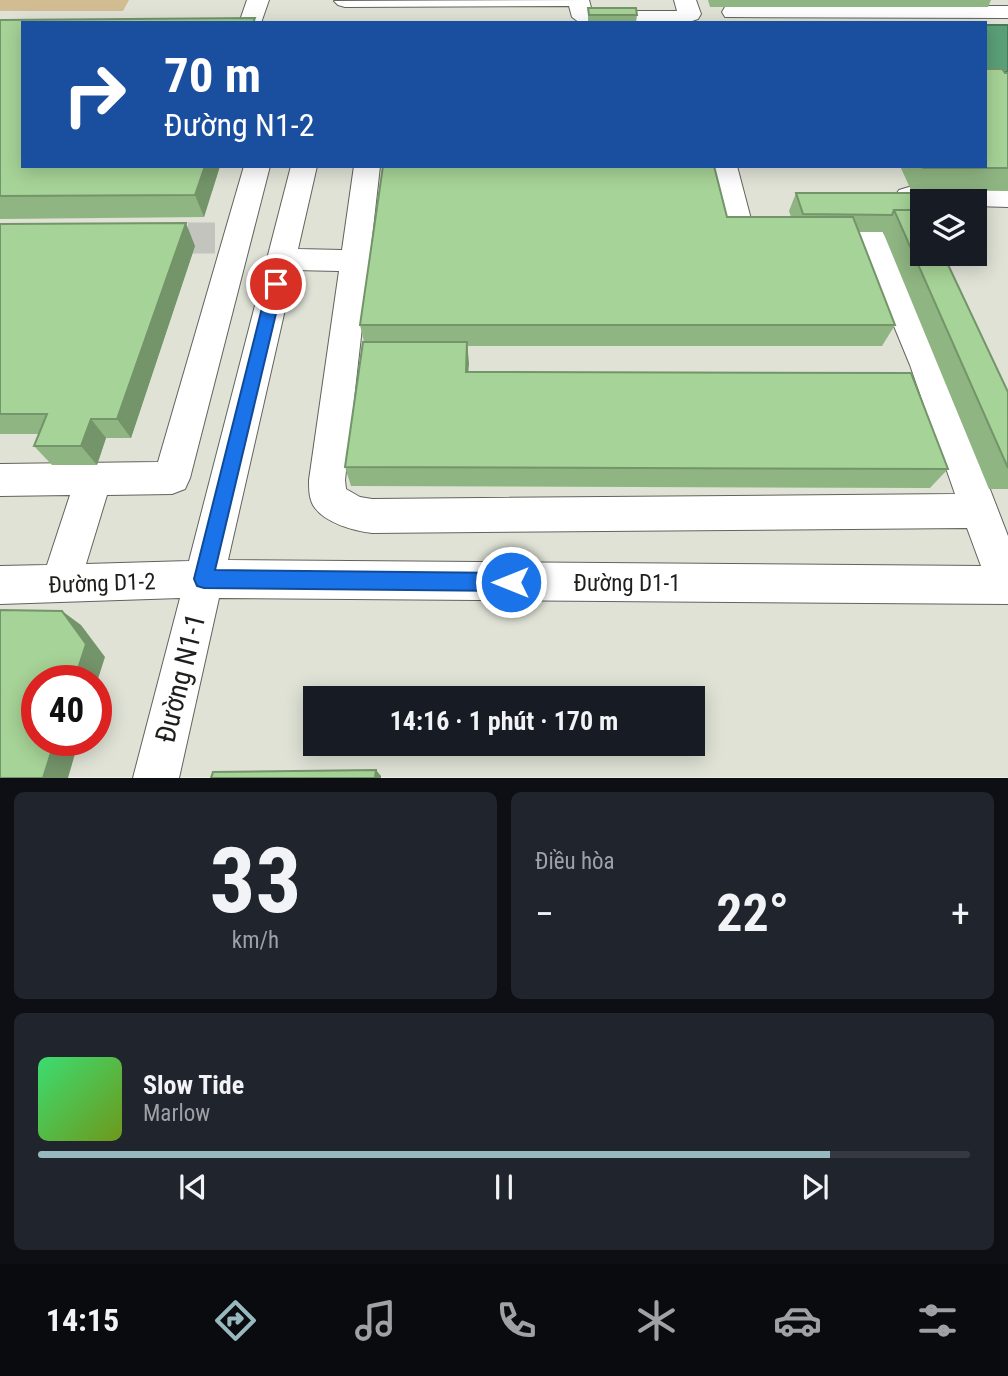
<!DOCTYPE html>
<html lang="vi">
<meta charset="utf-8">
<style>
:root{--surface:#171b24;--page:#20242c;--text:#f1f3f6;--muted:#9ea1a6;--line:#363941;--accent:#97b8bf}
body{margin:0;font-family:"Roboto Condensed",sans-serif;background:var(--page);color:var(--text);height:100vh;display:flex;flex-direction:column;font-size:26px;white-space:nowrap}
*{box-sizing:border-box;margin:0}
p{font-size:23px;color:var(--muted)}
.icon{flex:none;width:38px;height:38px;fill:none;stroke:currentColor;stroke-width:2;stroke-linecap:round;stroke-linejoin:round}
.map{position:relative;height:778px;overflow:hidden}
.sheet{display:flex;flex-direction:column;gap:14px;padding:14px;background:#0d0f14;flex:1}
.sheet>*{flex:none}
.top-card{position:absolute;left:21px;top:21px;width:966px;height:147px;border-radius:0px;box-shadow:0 4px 18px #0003;background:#1a4fa0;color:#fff;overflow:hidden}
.controls{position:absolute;left:910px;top:189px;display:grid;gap:14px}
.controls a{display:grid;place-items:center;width:77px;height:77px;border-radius:0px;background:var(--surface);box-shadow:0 4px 18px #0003;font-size:35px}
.speed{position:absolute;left:21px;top:665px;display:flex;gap:14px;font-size:35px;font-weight:700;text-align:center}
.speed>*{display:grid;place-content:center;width:91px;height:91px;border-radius:50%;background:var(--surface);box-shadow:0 4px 18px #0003;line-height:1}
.speed .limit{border:10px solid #d22;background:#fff;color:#111}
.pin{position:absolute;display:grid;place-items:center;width:60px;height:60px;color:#fff;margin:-30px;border:4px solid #fff;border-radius:50%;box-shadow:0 2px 7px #0007}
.me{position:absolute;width:77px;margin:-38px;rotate:270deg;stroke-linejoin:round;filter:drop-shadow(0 0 5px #0008)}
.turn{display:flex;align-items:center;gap:24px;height:147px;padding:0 28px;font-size:32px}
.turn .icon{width:91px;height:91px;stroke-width:2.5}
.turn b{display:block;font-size:49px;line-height:60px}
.big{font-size:52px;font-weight:700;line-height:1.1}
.sheet .widget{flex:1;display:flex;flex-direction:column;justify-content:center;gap:10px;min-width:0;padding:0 24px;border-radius:10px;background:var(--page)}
.sheet .dial{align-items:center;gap:0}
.dial b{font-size:91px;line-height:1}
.song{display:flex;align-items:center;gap:21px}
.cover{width:84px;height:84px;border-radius:10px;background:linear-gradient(135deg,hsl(140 70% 55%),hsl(80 70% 35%))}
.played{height:7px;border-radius:4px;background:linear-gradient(90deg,var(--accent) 85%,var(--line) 85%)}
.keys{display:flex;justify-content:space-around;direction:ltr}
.heat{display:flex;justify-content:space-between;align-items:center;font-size:38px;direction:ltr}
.sheet .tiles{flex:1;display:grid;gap:14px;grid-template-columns:1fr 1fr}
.widget:last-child{grid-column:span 2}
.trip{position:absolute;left:303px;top:686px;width:402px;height:70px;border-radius:0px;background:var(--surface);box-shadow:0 4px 18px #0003;font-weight:700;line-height:70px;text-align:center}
.menu{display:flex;height:112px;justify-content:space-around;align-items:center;background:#090b0e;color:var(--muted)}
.menu .icon{width:49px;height:49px}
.menu .active{color:var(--accent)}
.menu b{font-size:32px;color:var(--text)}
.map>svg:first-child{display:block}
</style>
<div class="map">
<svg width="1008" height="778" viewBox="0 0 1008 778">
<rect width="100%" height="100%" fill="#ecede7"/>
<!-- built -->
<path fill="#dfe2d5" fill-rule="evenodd" d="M0,0h1008v777h-1008zM23,23h962v143h-962zM922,201h53v53h-53zM37,681h59v59h-59zM315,698h378v46h-378z"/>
<!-- green -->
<polygon fill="#d2bc91" points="0,0 129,0 123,11 0,11"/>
<!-- water -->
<rect fill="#5aa077" stroke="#48795c" stroke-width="2" x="985" y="25" width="23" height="47"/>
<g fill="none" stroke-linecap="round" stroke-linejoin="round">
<!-- minor-tunnel -->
<polyline stroke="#c3c4be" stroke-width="31" stroke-dasharray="31 16" stroke-linecap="butt" points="188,238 215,238"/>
<defs>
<g id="minor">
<polygon points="247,0 269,0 261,23 239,23"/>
<polygon points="589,0 592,11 677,11 674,0 696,0 701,14 698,19 686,23 580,23 572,17 569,6 345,7 338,5 334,1"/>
<polygon points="733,6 1008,6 1008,18 725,17 722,12 725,7"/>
<path d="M244,166h26l-80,312 -5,11 -13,5 -65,1 -21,69 103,-3 102,-395h26l-19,83 44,1 12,-84h26l-35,314 1,9 14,8 12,2 583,-5 -45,-129 -49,-119 -46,-1 -10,-3 -4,-7 4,-7c21,-6 55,-5 76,1l4,7 57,129 66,171v68l-789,-6 -40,180h-46l47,-180 -180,6v-38l47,-1 23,-70 -70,1v-32l158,-2zM294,270l45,1 -30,209c0,10 0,20 6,28 11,15 39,23 57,25l595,-5 14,38 -753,-6z"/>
<polygon points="711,166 737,166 752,223 778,226 782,233 778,240 768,243 730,239 726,232"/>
<polygon points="909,187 1008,189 1008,207 975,206 975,201 922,201 922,205 899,202 895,196 899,190"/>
</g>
</defs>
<!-- minor casing -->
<use href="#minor" stroke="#62635e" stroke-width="2"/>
<!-- minor -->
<use href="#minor" fill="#fff" fill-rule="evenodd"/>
</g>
<!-- wall -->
<g fill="#8fb582">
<polygon points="708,0 991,0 988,7 710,7"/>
<polygon points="588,8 637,15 636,23 588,23"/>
<polygon points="0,20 220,166 204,217 0,219"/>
<polygon points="1005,73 1008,73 1008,191 911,190 900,166 985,166"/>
<polygon points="796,193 918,210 1008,392 1008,489 989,489 883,232 859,232 895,325 882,346 468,346 468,372 948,469 930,488 351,486 345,467 364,342 360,325 727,217 791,217 789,211"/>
<polygon points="0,224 195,246 131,438 106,438 97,465 52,465 34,446 39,434 0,434"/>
</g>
<!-- shaded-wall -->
<g fill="#74946a">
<polygon points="205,166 220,166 204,217 195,195"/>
<polygon points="186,223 195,246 131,438 117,419"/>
<polygon points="467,342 469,363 467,392 466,372"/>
<polygon points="91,419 106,438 97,465 81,446"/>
<polygon points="62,611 81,625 105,657 96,685 96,681 74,681"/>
<polygon points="55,740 79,740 68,778 43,778"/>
<polygon points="376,770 381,776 381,778 375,778"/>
</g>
<!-- building -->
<g fill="#a6d397" stroke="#74946a" stroke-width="2">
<polygon points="588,8 636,8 637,15 589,15"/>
<polygon points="255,18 253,23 23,23 23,166 205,166 195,195 0,196 0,20"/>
<polygon points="985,69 1002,69 1005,73 1008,73 1008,168 923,168 922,166 985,166"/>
<polygon points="383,166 714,166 727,217 853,217 895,325 360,325"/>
<polygon points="796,193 911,193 918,210 894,210 892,215 803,214"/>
<polygon points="894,210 922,210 922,254 943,254 1008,392 1008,468"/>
<polygon points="186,223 117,419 91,419 81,446 34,446 47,414 0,414 0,224"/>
<polygon points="363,342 467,342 466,372 911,373 948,469 345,467"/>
<polygon points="0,610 62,611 86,644 74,681 37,681 37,740 55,740 43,778 0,778"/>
<polygon points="376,770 375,778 211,778 213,772"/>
</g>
<!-- route -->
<polygon fill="#1a73e8" stroke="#114b97" stroke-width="2" points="276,279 283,284 215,570 511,573 517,576 520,582 517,588 511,591 204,588 197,586 194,579 268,284"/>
<g text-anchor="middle" stroke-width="6" stroke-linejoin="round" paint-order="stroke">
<!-- street labels -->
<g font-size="23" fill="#1e1e1c" stroke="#fff">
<text transform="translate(102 583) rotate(-2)" y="8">Đường D1-2</text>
<text x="627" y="591">Đường D1-1</text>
</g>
<!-- near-street labels -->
<g font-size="28" fill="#1e1e1c" stroke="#fff">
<text transform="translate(180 678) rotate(-76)" y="10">Đường N1-1</text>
</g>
</g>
</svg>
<div class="controls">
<a><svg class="icon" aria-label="layers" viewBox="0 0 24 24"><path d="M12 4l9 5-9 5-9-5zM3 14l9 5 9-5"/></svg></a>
</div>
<div class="speed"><div class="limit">40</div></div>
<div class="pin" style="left:276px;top:284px;background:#d93025"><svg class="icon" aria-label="arrive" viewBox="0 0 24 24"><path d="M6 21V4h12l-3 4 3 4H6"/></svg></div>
<svg class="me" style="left:511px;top:582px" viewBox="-20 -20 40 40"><circle r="17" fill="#1a73e8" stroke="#fff" stroke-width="3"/><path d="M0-11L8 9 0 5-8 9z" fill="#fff"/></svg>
<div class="trip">14:16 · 1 phút · 170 m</div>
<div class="top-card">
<div class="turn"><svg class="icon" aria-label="right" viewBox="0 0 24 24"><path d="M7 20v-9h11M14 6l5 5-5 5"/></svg><div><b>70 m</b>Đường N1-2</div></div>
</div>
</div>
<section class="sheet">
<div class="tiles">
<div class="widget dial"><b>33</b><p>km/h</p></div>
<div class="widget"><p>Điều hòa</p>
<div class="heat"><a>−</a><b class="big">22°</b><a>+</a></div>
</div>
<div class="widget">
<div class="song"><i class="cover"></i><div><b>Slow Tide</b><p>Marlow</p></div></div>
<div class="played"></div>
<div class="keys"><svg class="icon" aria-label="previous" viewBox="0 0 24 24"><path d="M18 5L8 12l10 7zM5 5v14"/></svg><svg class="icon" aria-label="pause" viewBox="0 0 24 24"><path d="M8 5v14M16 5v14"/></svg><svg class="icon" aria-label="next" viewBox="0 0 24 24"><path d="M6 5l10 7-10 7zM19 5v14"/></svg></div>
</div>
</div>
</section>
<nav class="menu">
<b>14:15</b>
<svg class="icon active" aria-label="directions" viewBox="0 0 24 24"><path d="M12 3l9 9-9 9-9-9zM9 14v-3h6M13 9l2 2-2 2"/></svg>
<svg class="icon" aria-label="music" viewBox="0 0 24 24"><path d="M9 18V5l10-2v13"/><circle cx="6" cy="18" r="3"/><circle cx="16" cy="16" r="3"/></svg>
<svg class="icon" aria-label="phone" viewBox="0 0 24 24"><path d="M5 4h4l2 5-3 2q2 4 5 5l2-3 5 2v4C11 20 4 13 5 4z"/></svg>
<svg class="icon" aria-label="climate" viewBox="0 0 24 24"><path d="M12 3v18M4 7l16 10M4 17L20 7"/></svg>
<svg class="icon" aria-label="car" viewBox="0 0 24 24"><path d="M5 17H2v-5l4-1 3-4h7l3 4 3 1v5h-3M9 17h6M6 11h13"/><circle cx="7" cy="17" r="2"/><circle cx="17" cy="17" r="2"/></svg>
<svg class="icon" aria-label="filters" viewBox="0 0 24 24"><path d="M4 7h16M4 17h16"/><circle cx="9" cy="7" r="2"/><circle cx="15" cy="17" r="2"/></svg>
</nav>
